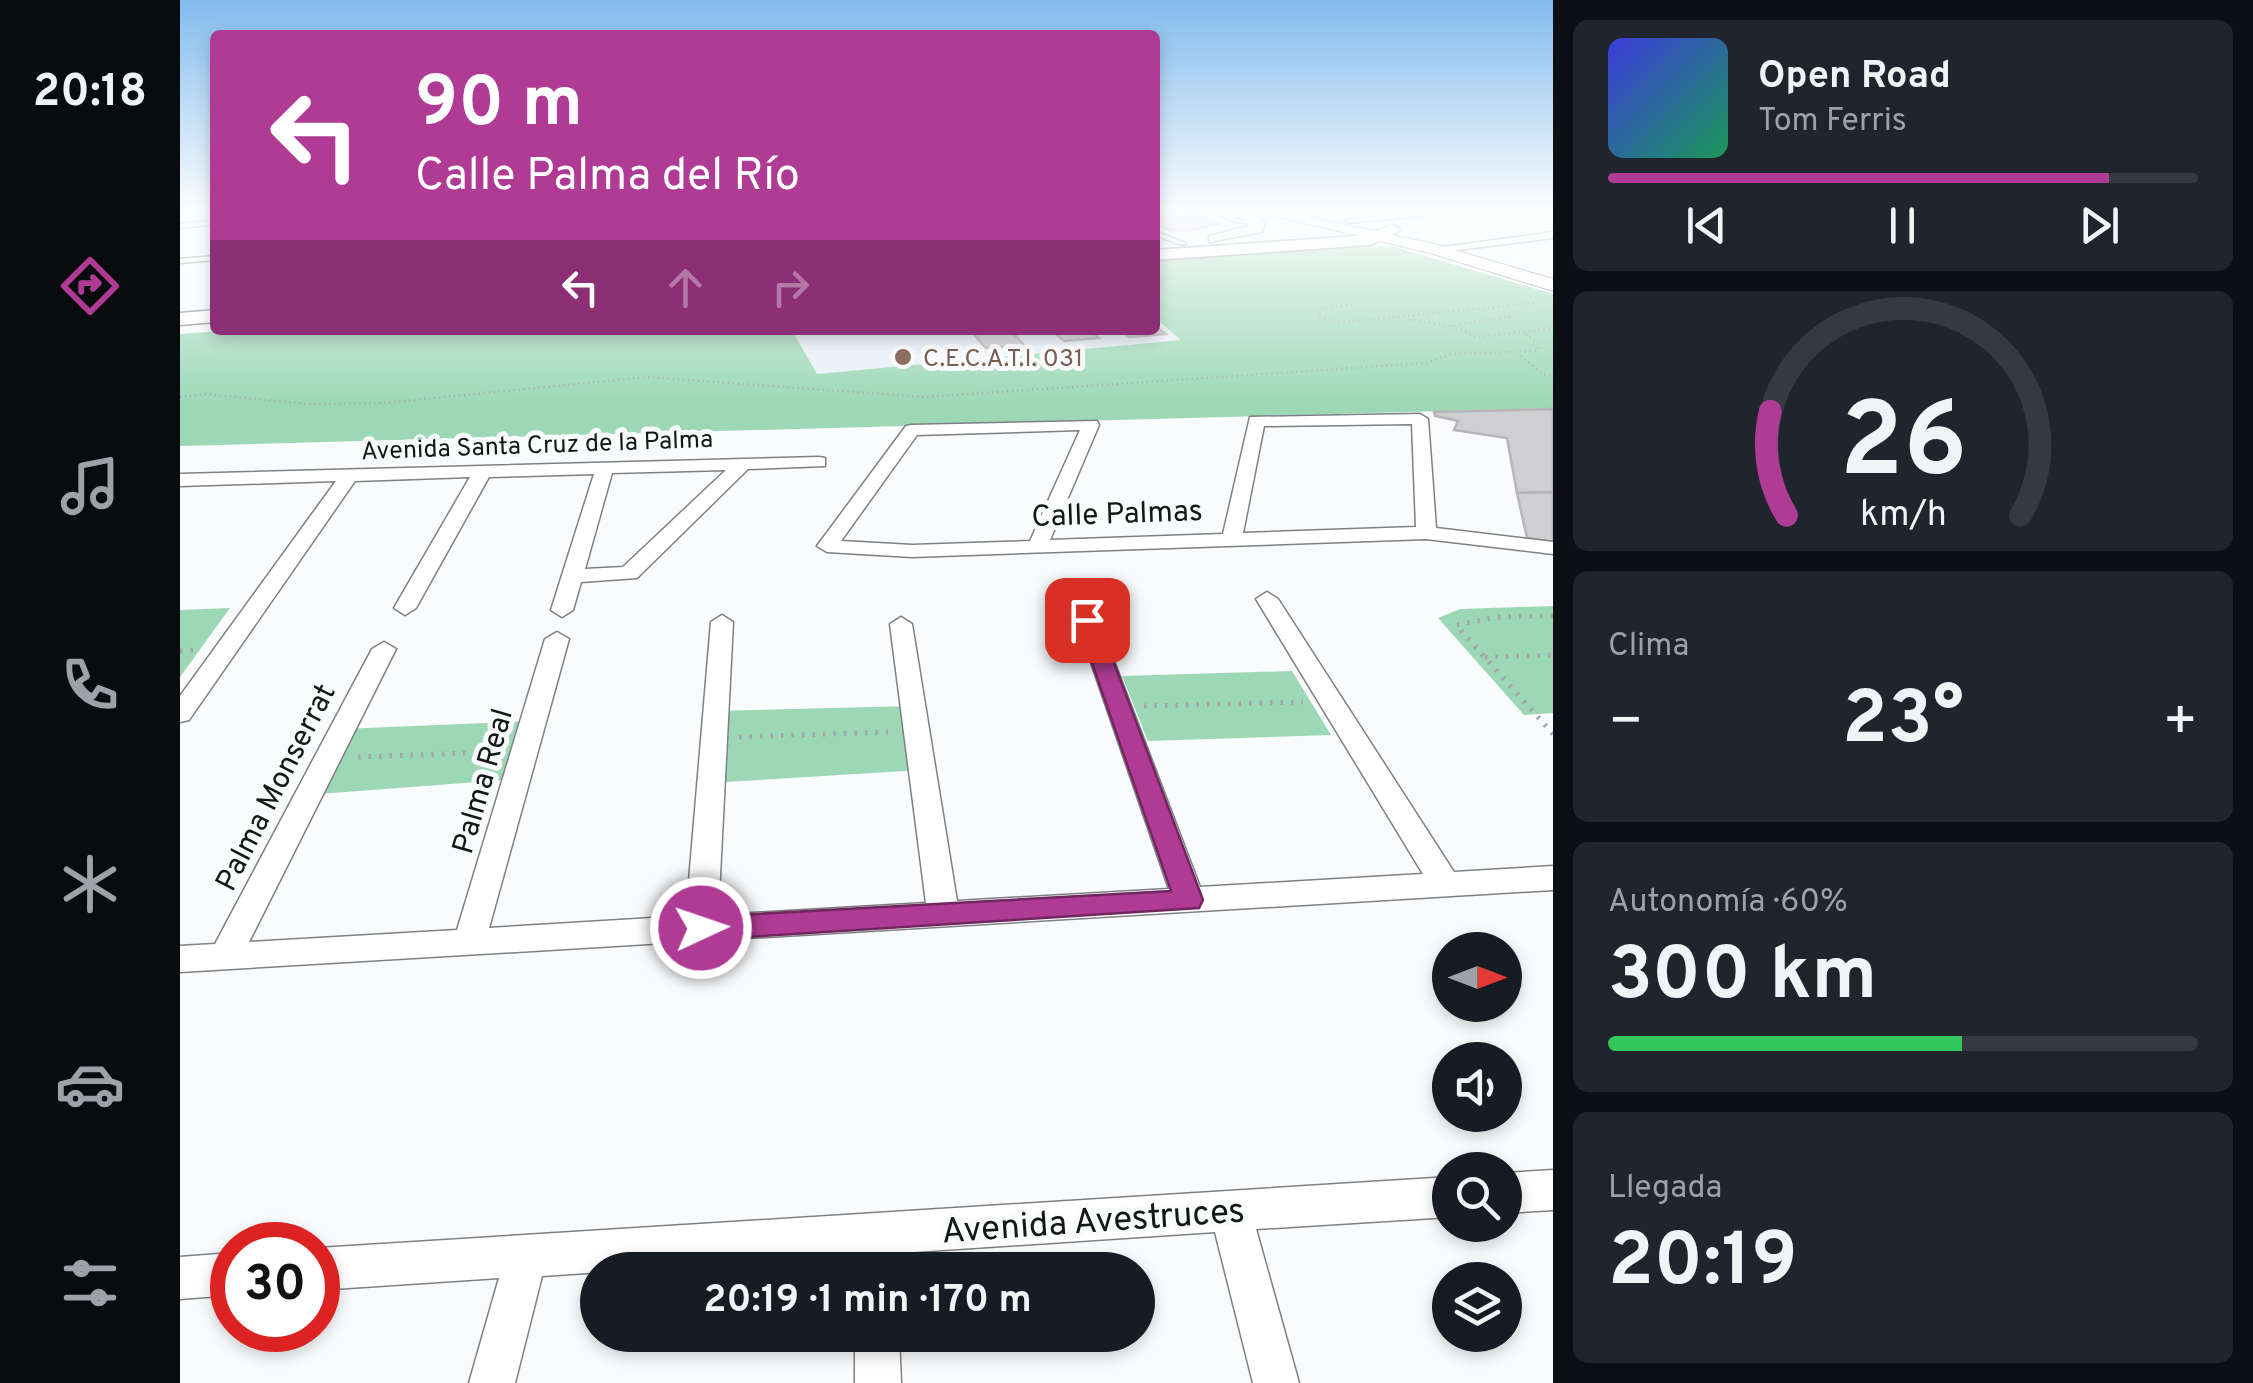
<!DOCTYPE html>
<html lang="es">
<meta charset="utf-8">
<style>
:root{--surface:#171b24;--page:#20242c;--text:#f1f3f6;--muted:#9ea1a6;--line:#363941;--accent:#af3b94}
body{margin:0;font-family:Overpass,sans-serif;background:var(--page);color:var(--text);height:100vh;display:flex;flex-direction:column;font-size:38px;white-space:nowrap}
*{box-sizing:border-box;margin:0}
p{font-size:32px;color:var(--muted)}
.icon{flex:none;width:55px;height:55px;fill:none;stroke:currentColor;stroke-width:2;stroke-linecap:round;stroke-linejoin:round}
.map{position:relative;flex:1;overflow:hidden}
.side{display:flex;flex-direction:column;gap:20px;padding:20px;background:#0d0f14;width:700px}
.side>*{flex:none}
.top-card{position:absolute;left:30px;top:30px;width:950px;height:305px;border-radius:10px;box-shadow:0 5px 15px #0003;background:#af3b94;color:#fff;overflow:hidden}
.needle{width:65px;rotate:90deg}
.buttons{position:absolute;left:1252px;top:932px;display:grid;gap:20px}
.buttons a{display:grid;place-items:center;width:90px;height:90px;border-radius:50%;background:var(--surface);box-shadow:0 5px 15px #0003;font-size:50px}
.speed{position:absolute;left:30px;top:1222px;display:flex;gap:20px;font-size:50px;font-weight:700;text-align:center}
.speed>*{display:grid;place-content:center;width:130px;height:130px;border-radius:50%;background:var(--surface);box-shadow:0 5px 15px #0003;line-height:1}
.speed .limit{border:15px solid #d22;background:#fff;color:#111}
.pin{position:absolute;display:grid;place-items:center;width:85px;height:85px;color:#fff;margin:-42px;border-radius:20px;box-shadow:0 5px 15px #0006}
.me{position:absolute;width:110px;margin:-55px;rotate:87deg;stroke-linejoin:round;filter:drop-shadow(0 0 8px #0008)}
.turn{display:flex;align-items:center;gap:35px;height:210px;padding:0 40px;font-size:45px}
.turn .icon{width:130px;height:130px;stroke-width:2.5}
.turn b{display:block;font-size:70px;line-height:85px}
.lanes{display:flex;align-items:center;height:95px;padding:0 40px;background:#0003;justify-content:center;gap:50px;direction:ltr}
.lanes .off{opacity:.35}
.big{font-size:75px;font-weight:700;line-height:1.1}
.side .tile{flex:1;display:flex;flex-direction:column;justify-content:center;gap:15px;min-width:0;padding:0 35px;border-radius:15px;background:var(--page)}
.side .dial{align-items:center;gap:0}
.dial svg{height:260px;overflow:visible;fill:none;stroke:var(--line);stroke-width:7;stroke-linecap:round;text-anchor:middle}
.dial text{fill:var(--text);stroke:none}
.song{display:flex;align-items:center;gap:30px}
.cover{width:120px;height:120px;border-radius:15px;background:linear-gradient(135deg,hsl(240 70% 55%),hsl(150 70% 35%))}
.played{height:10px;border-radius:5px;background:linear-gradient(90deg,var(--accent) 85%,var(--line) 85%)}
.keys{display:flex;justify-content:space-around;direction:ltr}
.heat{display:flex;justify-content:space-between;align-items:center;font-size:55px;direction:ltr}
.charge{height:15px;border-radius:8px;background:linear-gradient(90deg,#34c759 60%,var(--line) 0)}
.trip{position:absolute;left:400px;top:1252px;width:575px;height:100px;border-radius:50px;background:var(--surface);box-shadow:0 5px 15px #0003;font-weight:700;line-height:100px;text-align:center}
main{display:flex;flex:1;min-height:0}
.menu{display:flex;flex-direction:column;width:180px;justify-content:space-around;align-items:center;background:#090b0e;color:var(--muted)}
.menu .icon{width:70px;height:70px}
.menu .active{color:var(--accent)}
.menu b{font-size:45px;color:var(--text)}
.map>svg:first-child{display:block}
</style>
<main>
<nav class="menu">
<b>20:18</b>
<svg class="icon active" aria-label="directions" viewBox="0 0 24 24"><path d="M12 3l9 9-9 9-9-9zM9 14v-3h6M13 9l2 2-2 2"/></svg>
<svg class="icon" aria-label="music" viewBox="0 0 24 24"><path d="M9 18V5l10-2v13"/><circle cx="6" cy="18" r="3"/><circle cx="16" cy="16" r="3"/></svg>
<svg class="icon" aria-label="phone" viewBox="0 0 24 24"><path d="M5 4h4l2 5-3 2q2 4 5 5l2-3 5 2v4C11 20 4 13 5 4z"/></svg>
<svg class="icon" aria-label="climate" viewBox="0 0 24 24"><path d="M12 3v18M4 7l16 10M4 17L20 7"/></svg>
<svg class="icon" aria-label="car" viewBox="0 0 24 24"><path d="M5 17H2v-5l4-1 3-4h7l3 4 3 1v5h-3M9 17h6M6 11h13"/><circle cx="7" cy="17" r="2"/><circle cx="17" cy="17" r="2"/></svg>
<svg class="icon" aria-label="filters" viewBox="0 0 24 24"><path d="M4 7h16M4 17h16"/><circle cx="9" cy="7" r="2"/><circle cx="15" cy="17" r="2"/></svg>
</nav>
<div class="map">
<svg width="1373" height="1383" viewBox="0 0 1373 1383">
<rect width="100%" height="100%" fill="#f9fbfd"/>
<!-- built -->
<polygon fill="#e7eff6" points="975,318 1003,340 637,374 612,330 975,330"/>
<!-- green -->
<g fill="#9cd8b6">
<polygon points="1212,246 1373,294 1373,408 0,446 0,334 54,330 612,330 637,374 1001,340 975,318 975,258"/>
<polygon points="1373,606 1373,713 1344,715 1258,618 1280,609"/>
<polygon points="50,608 0,677 0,610"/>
<polygon points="1112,671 1151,735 968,741 942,676"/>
<polygon points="733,706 742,770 530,783 535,711"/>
<polygon points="353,721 337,779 126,795 162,729"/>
</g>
<!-- building -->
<g fill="#cfced1" stroke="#b6b5b8" stroke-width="2.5">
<polygon points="975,212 1017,212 1030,220 1016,215 975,219"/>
<polygon points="1016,215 1039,224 1007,231 989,230 975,223 975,219"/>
<polygon points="975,326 986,334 949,337 940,330 975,330"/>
<polygon points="790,330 830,330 844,345 806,348"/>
<polygon points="872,330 909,330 919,338 884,341"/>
<polygon points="1373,409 1373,492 1337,493 1327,438 1274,430 1278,421 1255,416 1254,412"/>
<polygon points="1373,492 1373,542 1347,538 1337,493"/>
</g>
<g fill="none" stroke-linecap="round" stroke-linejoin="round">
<defs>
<g id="lane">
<polygon points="1036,212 1042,212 1054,219 1080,223 1077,225 1051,221"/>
<polygon points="35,220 35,224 0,228 0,224"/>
<polygon points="975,231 1005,243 1006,244 1001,245 975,235"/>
<polygon points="35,256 35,260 0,263 0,259"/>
</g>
<g id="street">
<polygon points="1158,212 1137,216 1132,213 1133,212"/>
<polygon points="1240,212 1284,212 1169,223 1164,220"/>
<polygon points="1373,232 1373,238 1254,253 1248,249"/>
<path d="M1240,414l8,5 8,109 117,14v12l-127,-15 -514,18 -85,-5 -10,-6 89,-120 6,-1 185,-4 2,4 -49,115 173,-6 27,-117zM1232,424l4,103 -173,6 21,-107zM900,430l-50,111 -118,4 -71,-4 76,-106z"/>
<path d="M639,457l6,1v8l-77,3 -111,109 -56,4 -8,28 -11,7 -11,-7 43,-136 -105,3 -73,131 -11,7 -11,-7 76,-131 -115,4 -166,239 -9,2v-26l156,-215 -156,5v-12zM546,470l-103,97 -38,2 27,-96z"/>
<polygon points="1087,592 1098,599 1274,872 1373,866 1373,890 0,972 0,946 35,944 192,649 204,642 216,649 69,942 277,930 365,639 377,632 389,639 309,928 506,916 531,622 542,615 553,622 538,915 746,903 710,624 721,617 732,624 777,901 989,889 896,619 907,612 918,619 1020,887 1243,874 1076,599"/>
<polygon points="1373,1170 1373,1210 1325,1213 1325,1173"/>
<polygon points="1270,1177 1270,1217 1076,1229 1119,1383 1073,1383 1035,1232 718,1253 718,1270 676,1270 676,1255 362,1276 335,1383 289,1383 319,1278 138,1290 138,1248"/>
<polygon points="52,1253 52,1295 0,1299 0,1257"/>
<polygon points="675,1335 719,1335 721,1383 675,1383"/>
</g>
<g id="secondary">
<polygon points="1059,212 1074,212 1085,223 1082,232 1029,242 1029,236 1069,226"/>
<polygon points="1212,224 1220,229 1218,232 1191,245 975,260 975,250 1188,235"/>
<polygon points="35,310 35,322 0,325 0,313"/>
</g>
<polygon id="primary" points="1078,212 1106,212 1254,244 1373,279 1373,291 1250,253"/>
</defs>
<!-- lane casing -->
<use href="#lane" stroke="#7e8082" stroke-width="3"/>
<!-- street casing -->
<use href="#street" stroke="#7e8082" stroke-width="3"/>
<!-- secondary casing -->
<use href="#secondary" stroke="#7e8082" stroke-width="3"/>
<!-- primary casing -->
<use href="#primary" stroke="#7e8082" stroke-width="2"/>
<!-- path-far1 -->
<g stroke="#a4a6a7" stroke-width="2.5" stroke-dasharray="1 4" stroke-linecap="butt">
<polyline points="1172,305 1143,308 1138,316 1158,322 1177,321 1355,303"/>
<polyline points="1335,316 1271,326 1297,337 1373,328"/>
<polyline points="1229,320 1271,326"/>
<polyline points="848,330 852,334"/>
<polyline points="1341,356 1363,374 1373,376"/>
<polyline points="0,397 25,394 129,404 203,403 467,377 744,397 1245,363 1272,354 1357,351 1359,344 1343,332"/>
</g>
<!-- path -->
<g stroke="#a4a6a7" stroke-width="5" stroke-dasharray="2.5 8" stroke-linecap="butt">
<polyline points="1373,616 1317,617 1276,625 1373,734"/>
<polyline points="0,651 14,650"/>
<polyline points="1305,657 1373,655"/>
<polyline points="964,706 1123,702"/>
<polyline points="559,737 708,732"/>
<polyline points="178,757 317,752"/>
</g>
<!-- lane -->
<use href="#lane" fill="#fff" fill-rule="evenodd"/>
<!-- street -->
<use href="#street" fill="#fff" fill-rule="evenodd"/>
<!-- secondary -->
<use href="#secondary" fill="#fff" fill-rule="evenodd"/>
<!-- primary -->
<use href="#primary" fill="#fff" fill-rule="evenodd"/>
</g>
<!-- sky -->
<linearGradient id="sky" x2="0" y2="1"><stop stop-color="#82bbed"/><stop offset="0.52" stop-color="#fcfdfe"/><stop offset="1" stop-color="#fcfdfe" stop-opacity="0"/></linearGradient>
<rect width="1373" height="405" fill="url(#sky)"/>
<!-- route -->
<polygon fill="#af3b94" stroke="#722660" stroke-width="2.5" points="907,613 918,620 1023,900 1019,908 521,940 511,937 506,928 511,920 521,917 991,891 897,620"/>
<!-- markers -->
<circle fill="#8d6e63" stroke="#f9fbfd" stroke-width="4" cx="723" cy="357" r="10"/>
<g text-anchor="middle" stroke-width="10" stroke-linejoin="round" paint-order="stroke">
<!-- far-education labels -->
<g font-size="25" fill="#785e54" stroke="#f9fbfd" text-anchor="start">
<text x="743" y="366">C.E.C.A.T.I. 031</text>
</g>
<!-- far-street labels -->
<g font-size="25" fill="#151616" stroke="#f9fbfd">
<text transform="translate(357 444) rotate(-2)" y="9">Avenida Santa Cruz de la Palma</text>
</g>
<!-- street labels -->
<g font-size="30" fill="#151616" stroke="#f9fbfd">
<text transform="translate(937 513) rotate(-2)" y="10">Calle Palmas</text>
<text transform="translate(302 781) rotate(-74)" y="10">Palma Real</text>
<text transform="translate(95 787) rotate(-63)" y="10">Palma Monserrat</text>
</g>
<!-- near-street labels -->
<g font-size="35" fill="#151616" stroke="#f9fbfd">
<text transform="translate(913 1220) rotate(-4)" y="12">Avenida Avestruces</text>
</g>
</g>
</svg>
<div class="buttons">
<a><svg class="needle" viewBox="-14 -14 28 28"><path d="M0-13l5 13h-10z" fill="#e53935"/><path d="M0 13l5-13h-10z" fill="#9ea1a6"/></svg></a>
<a><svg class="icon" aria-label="sound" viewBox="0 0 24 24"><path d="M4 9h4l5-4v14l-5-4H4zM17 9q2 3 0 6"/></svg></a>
<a><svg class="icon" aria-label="search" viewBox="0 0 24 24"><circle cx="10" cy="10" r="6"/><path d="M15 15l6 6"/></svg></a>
<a><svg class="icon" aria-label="layers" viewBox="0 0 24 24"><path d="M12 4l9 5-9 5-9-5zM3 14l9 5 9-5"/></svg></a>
</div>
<div class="speed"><div class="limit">30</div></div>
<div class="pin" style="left:907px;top:620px;background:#d93025"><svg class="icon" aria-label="arrive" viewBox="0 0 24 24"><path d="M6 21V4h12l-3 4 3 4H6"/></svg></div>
<svg class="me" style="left:521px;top:928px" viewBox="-20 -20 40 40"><circle r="17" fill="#af3b94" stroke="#fff" stroke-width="3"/><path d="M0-11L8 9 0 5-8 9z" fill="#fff"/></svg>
<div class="trip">20:19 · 1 min · 170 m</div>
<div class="top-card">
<div class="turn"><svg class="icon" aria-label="left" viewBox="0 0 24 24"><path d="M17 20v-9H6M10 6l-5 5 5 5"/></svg><div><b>90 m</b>Calle Palma del Río</div></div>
<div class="lanes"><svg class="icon" aria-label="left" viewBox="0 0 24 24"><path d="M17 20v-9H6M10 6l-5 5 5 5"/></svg><svg class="icon off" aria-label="ahead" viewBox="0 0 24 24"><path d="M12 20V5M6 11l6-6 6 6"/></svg><svg class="icon off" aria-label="right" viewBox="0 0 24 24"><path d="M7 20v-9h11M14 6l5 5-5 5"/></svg></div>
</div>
</div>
<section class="side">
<div class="tile">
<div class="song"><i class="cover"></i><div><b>Open Road</b><p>Tom Ferris</p></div></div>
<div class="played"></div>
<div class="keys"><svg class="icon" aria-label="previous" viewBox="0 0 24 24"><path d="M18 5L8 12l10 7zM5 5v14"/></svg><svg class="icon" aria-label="pause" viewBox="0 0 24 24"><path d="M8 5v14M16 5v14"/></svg><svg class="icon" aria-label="next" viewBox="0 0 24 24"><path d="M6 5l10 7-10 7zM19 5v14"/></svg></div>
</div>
<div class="tile dial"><svg viewBox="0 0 100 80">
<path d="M14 69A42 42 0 1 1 86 69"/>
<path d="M14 69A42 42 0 0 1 9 37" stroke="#af3b94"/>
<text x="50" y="56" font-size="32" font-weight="700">26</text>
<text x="50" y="72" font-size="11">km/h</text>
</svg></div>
<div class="tile"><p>Clima</p>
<div class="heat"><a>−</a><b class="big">23°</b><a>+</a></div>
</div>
<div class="tile"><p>Autonomía · 60%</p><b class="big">300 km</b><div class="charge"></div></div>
<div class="tile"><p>Llegada</p><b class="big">20:19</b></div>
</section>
</main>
